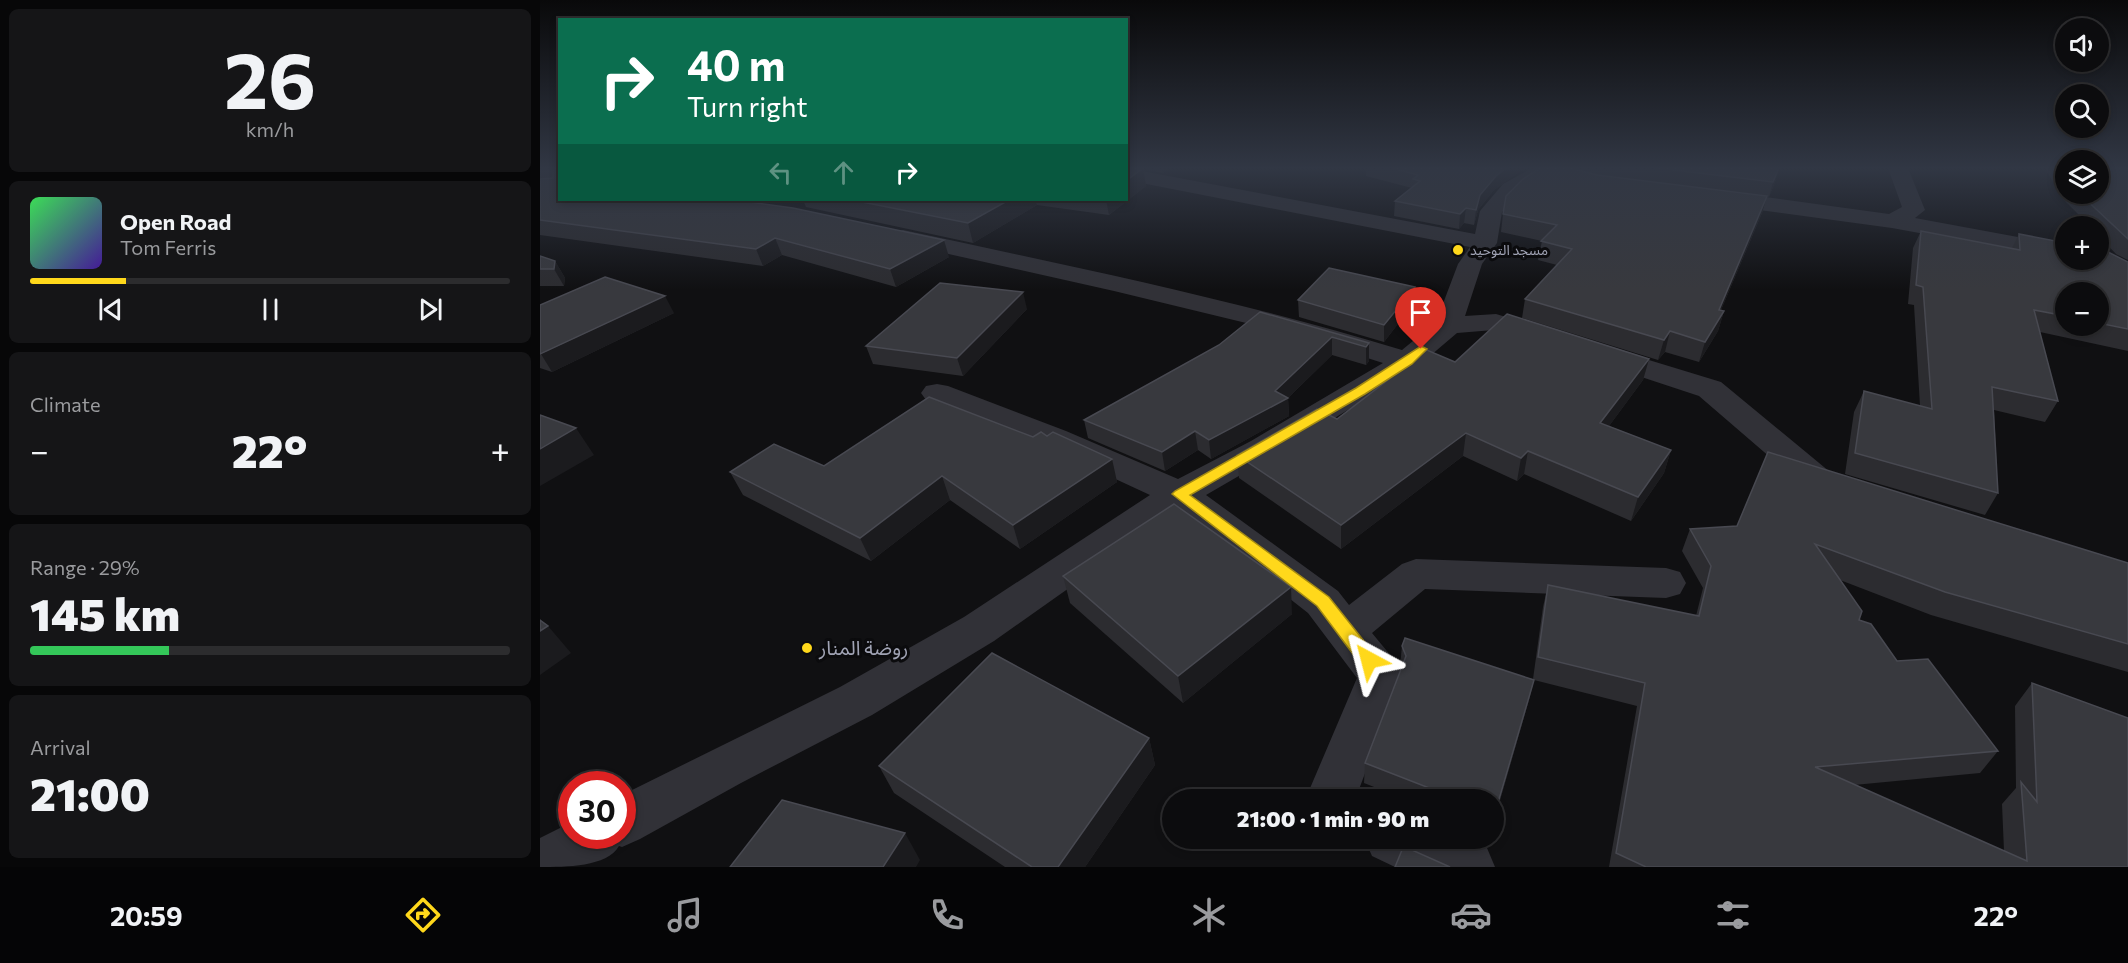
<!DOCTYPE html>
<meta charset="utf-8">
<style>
:root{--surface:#0c0c0e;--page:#151517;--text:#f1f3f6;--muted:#9a9b9e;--line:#2c2c2e;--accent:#ffd81b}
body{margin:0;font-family:Commissioner,"Noto Sans Arabic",sans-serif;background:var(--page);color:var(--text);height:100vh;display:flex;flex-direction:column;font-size:22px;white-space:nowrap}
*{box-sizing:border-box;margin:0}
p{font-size:20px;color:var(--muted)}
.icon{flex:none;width:33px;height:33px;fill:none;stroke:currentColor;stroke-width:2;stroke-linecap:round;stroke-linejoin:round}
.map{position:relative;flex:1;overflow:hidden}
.details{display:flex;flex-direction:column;gap:9px;padding:9px;background:#070708;width:540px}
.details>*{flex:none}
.banner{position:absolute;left:18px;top:18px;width:570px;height:183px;border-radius:0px;box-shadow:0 3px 9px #0003,0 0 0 2px var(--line);background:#0b6e4f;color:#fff;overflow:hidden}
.tools{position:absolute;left:1515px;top:18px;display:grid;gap:12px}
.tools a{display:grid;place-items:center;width:54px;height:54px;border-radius:50%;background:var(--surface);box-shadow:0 3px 9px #0003,0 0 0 2px var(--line);font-size:30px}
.speed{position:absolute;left:18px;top:771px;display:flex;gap:12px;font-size:30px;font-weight:700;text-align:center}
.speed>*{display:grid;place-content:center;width:78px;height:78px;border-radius:50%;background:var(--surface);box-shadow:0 3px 9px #0003,0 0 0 2px var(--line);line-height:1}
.speed .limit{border:9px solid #d22;background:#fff;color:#111}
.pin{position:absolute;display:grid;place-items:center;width:51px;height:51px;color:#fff;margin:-62px -26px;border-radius:50% 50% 50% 0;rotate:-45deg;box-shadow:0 0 6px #0007}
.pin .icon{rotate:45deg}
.me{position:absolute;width:66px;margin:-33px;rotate:322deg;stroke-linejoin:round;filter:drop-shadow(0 0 4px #0008)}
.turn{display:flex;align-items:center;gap:21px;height:126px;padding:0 30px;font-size:27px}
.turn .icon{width:78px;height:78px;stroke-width:2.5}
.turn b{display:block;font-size:42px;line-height:51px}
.lanes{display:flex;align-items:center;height:57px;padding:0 30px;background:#0003;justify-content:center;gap:30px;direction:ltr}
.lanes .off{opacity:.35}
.big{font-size:45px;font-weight:800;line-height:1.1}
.details .widget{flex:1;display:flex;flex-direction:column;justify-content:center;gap:9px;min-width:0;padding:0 21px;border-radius:9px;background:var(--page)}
.details .dial{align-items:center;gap:0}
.dial b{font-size:78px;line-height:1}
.song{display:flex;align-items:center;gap:18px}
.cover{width:72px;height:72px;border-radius:9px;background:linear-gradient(135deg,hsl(130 70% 55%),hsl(260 70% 35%))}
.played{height:6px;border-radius:3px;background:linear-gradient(90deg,var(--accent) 20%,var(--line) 20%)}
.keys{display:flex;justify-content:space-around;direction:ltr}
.heat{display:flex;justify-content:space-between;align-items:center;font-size:33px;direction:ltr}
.charge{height:9px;border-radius:4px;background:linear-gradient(90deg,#34c759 29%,var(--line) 0)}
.trip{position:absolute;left:622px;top:789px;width:342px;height:60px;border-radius:30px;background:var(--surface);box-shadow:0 3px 9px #0003,0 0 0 2px var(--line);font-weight:800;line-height:60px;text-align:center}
.tabs{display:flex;height:96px;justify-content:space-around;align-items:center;background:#050506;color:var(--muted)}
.tabs .icon{width:42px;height:42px}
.tabs .active{color:var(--accent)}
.tabs b{font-size:27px;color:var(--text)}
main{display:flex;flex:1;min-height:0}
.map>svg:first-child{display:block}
</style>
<main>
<section class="details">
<div class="widget dial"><b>26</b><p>km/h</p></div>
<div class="widget">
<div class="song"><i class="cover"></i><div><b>Open Road</b><p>Tom Ferris</p></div></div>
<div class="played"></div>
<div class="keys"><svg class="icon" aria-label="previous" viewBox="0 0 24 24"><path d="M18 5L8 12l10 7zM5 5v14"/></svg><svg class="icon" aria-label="pause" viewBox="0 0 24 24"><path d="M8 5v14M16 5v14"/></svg><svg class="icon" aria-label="next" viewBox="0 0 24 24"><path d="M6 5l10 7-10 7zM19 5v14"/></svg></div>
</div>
<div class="widget"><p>Climate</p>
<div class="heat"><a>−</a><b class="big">22°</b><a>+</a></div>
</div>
<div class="widget"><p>Range · 29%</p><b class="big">145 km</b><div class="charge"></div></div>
<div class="widget"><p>Arrival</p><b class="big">21:00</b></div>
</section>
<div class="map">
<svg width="1588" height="867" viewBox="0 0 1588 867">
<rect width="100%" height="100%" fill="#101012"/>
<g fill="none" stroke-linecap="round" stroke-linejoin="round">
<!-- minor -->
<g fill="#313137" fill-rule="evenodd">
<path d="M586,168l349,66 5,-23 23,-27 29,-16h25l-3,4 -35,22 -17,18 -5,31 -15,21 -17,52 31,-2 54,16 4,6 -4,6 -10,3 -46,-15 -37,3 -40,34 -142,88 -69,40 132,96 11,14 53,-41 14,-5 250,9 14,4 6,11 -6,11 -14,4 -241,-9 -53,44 24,29 6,13 -47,125h-50l52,-122 -49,-65 -130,-102 -184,130 -122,74 -131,68 -101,56 -18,8 -3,-1c-12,21 -53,21 -79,21v-29l32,-16v14h50v-41l218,-108 124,-70 186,-122 -108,-50 -116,-45 -5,-7 5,-7 11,-2 11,2 118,45 112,48 73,-38 132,-78 -91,-29 -178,-43 -219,-49 -4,-5 4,-5 8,-2c167,36 335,70 499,120l34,-28 22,-58 12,-17 -344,-67z"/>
<polygon points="1348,168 1368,168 1385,210 1375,218 1526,246 1526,260 1529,260 1526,260 1352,228 1182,205 1174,203 1171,198 1174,193 1182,191 1349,214 1362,207"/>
<polygon points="1063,346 1181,382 1290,472 1303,476 1308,484 1303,492 1290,496 1266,488 1159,396 1053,361 1048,355 1053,349"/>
<polygon points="824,838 921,838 947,848 955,867 855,867 832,856"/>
</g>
</g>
<!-- wall -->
<g fill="#2c2c30" fill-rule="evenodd">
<polygon points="0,168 20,168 409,257 356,287 242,255 223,266 0,235"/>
<polygon points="586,168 628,168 623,173 603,169 606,186 569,215 497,205 433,243 266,207 263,200 586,200"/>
<polygon points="826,168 988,168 979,172 954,190 938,210 934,225 924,223 919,229 854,216 855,201 872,188 826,176"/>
<polygon points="1000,168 1239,168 1235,182 1229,197 1227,196 1222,213 1181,310 1184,311 1178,331 1159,362 1125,352 1118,360 982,318 985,299 1017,265 998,260 1002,241 961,232 963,214"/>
<polygon points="1505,168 1526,168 1526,194 1558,194 1588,168 1588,260 1576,254 1558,235 1558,226 1550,226 1523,199"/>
<path d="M1381,231l91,17 7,-14 109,28v89l-88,-19 18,69 -13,21 -51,-12 4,83 -13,22 -140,-41 9,-62 10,-21 56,15 -6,-101 -6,-1 5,-56zM1526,292h32v34h-32z"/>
<polygon points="0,256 15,261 25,278 24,286 0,286"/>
<polygon points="875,287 874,303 844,342 759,317 758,300"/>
<polygon points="0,305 134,313 12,372 0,368"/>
<polygon points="487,309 423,376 333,364 326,346"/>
<polygon points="720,312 829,343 829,361 826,365 792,355 748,398 749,416 671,459 658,450 625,471 548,438 544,420 679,345"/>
<polygon points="1109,359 1103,380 1069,426 1131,450 1124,473 1091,521 984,474 977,481 923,456 801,549 699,478 697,455 797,419 915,362"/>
<polygon points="507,436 572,459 577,482 480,549 410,500 331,561 203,495 190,472 284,466 493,437"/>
<polygon points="1150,529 1588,563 1588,672 1391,615 1300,580 1319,620 1357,661 1458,751 1440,773 1314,785 1464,851 1462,804 1476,788 1475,706 1492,683 1588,867 1069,867 1097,706 994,680 989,700 954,821 954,800 867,800 824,783 825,763 861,668 860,666 862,646 993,679 1003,607 1008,585 1156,616 1163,588 1142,551"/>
<polygon points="523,576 752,614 643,703 530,603"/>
<polygon points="609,738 615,765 545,867 465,867 354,793 339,766"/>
</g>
<!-- shaded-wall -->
<g fill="#1b1b1e">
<polygon points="603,168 606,186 569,215 566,200 586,200 586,181"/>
<polygon points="622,168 628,168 623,173"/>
<polygon points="966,168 988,168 979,172 954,190 938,210 934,225 936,210 940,195 956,176"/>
<polygon points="1239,168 1235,182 1229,197 1233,182"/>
<polygon points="1227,196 1222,213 1173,329 1184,311 1178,331 1159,362 1165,342"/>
<polygon points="469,200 495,200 497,205 433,243 428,223"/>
<polygon points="926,208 924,223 919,229 920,214"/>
<polygon points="235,238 242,255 223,266 216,249"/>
<polygon points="404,240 409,257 356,287 350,269"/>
<polygon points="15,261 25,278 24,286 14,269"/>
<polygon points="875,287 874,303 844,342 844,325"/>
<polygon points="483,292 487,309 423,376 417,358"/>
<polygon points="125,296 134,313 12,372 1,354"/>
<polygon points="1130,331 1125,352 1118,360 1124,340"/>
<polygon points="792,337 792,355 748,398 749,416 671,459 669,440 735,391"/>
<polygon points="829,343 829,361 826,365 826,347"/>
<polygon points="1109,359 1103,380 1055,445 1060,423"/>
<polygon points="36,428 54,455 0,486 0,449"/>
<polygon points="655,431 658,450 625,471 622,452"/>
<polygon points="926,433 923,456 801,549 801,525"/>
<polygon points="1131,450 1124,473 1091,521 1098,497"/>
<polygon points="988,451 984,474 977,481 981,458"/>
<polygon points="572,459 577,482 480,549 473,525"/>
<polygon points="402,476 410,500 331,561 320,538"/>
<polygon points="751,587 752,614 643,703 638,676"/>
<polygon points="8,626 31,653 0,675 0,631"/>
<polygon points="994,680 989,700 954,821 955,813"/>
<polygon points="609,738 615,765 545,867 518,867"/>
<polygon points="365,833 380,860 376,867 343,867"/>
</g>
<!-- building -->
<g fill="#38393e" stroke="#484951" stroke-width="1.5">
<polygon points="13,168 20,168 20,200 194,200 253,208 404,240 350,269 235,238 216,249 0,220 0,179 13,178"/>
<polygon points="586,168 603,168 586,181"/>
<polygon points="852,168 966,168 956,176 940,195 936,210 926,208 920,214 855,201 880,181 873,179 878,175"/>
<polygon points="1000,168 1030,168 1057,175 1227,196 1179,310 1184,311 1165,342 1130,331 1124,340 985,299 1032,249 1001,241 1017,225 963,214 966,196 983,179"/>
<polygon points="1117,168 1239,168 1233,182"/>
<polygon points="1521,168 1526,168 1526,175"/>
<polygon points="1558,168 1588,168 1588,239 1540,194 1558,194"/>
<polygon points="312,200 392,200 392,201 395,200 469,200 428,223"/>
<polygon points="1381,231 1480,250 1479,234 1526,243 1526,260 1558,260 1558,249 1564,250 1588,262 1588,329 1558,323 1558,292 1526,292 1526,316 1494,310 1518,401 1452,387 1458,493 1315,453 1324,391 1392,409 1383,287 1376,285"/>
<polygon points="0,256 15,261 14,269 0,269"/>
<polygon points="789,268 875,287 844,325 758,300"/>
<polygon points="65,277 125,296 0,354 0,305"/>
<polygon points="400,283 483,292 417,358 326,346"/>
<polygon points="720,312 829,343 826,347 792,337 735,391 748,398 669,440 655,431 622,452 544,420 679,345"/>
<polygon points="967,314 1109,359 1060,423 1131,450 1098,497 988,451 981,458 926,433 801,525 697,455 777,409 797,419 887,350 915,362"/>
<polygon points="389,397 493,437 501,432 507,436 513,432 572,459 473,525 402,476 320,538 190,472 234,444 284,466"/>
<polygon points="0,415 36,428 0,449"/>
<polygon points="1228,452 1588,563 1588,644 1405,592 1275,544 1322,611 1319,620 1331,624 1357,661 1388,659 1458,751 1275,767 1487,861 1481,782 1497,802 1492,683 1588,718 1588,867 1106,867 1076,853 1105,683 998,657 1008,585 1159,616 1171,566 1150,529 1197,526"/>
<polygon points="634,504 751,587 638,676 523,576"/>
<polygon points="0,620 8,626 0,631"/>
<polygon points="865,638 994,680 955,813 954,812 954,800 920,800 825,763 866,656 862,646"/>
<polygon points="452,653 609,738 518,867 492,867 339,766"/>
<polygon points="242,800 365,833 343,867 190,867"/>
<polygon points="862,850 872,850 910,867 855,867"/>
</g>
<!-- sky -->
<linearGradient id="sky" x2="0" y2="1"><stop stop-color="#09090a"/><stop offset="0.58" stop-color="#313744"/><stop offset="1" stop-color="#313744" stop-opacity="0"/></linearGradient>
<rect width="1588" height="290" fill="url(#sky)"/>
<!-- route -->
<polygon fill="#ffd81b" stroke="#a68c12" stroke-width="1.5" points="881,346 887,349 872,364 825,394 650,495 789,597 835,655 838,660 835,666 829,668 822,666 777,606 632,494 635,491 816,388"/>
<!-- markers -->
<g fill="#ffd81b" stroke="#0b0b0d" stroke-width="2">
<circle cx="918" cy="250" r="6"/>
<circle cx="267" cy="648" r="6"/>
</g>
<g text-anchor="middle" stroke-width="6" stroke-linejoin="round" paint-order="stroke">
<!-- far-poi labels -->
<g font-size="14" fill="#a0a3b4" stroke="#0b0b0d" text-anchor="start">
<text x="930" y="255">مسجد التوحيد</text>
</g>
<!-- near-poi labels -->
<g font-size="20" fill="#a0a3b4" stroke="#0b0b0d" text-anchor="start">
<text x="279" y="655">روضة المنار</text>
</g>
</g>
</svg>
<div class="tools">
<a><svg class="icon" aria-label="sound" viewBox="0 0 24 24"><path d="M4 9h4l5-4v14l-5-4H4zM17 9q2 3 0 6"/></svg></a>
<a><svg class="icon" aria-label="search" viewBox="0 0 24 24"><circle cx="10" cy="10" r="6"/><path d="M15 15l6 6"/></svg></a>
<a><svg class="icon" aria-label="layers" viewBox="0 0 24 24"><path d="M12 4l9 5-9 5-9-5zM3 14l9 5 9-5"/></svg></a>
<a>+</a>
<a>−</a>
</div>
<div class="speed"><div class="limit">30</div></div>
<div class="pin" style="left:881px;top:349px;background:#d93025"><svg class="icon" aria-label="arrive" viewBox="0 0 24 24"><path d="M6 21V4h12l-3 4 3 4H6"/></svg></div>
<svg class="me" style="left:829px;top:660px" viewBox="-20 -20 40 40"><path d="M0-17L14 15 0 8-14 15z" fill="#ffd81b" stroke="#fff" stroke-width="4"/></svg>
<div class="trip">21:00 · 1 min · 90 m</div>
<div class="banner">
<div class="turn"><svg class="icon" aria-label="right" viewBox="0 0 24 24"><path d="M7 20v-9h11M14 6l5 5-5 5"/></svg><div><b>40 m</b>Turn right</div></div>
<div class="lanes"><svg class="icon off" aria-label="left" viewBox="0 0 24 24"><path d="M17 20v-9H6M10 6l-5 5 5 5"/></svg><svg class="icon off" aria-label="ahead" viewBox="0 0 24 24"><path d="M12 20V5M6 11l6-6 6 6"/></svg><svg class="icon" aria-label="right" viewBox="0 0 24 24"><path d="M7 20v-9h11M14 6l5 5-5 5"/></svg></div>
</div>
</div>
</main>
<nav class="tabs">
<b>20:59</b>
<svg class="icon active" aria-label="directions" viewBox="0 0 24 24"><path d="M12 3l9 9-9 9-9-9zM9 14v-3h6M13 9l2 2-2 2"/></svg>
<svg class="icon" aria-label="music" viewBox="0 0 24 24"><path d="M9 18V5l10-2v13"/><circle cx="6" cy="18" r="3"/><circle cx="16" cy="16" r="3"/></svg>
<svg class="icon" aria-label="phone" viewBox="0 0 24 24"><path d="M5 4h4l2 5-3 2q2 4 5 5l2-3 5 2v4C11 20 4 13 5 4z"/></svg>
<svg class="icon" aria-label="climate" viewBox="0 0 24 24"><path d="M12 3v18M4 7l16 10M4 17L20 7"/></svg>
<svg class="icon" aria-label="car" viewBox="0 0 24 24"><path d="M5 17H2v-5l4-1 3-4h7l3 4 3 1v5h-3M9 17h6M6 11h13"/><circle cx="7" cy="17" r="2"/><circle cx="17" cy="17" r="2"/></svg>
<svg class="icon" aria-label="filters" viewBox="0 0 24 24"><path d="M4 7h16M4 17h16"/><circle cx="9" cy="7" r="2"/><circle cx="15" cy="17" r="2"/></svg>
<b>22°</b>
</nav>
